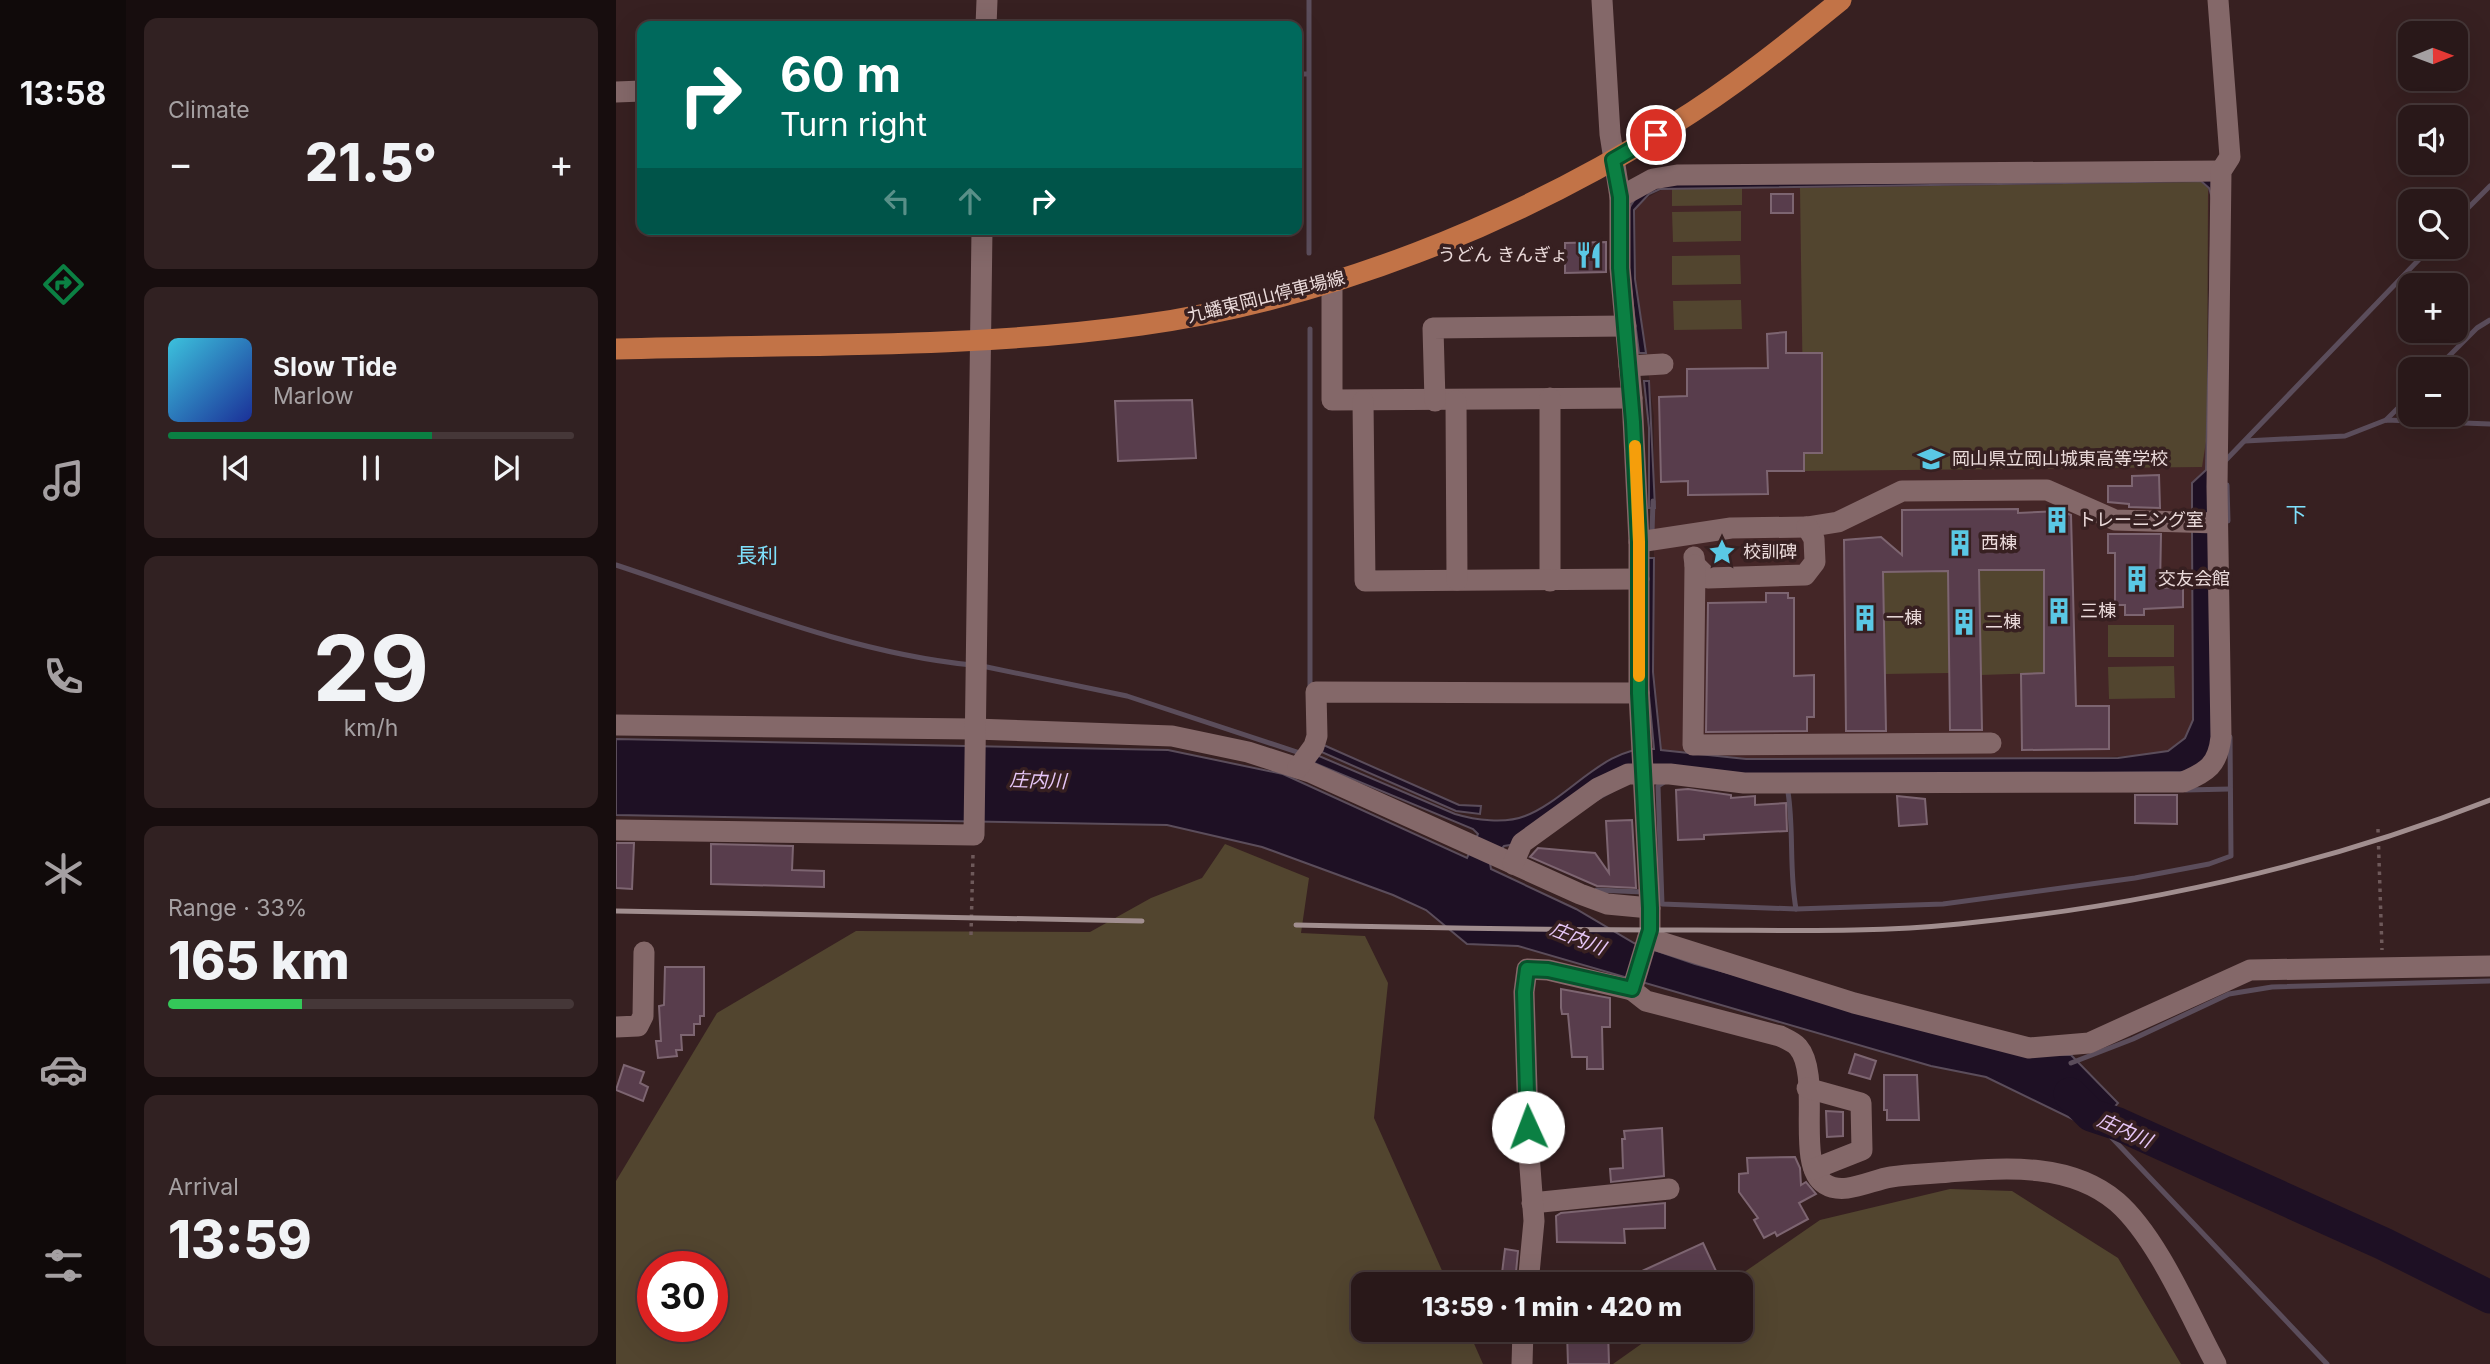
<!DOCTYPE html>
<meta charset="utf-8">
<style>
:root{--surface:#291819;--page:#312122;--text:#f1f3f6;--muted:#a5a0a2;--line:#453738;--accent:#0b8043}
body{margin:0;font-family:Inter,"Noto Sans JP",sans-serif;background:var(--page);color:var(--text);height:100vh;display:flex;flex-direction:column;font-size:26px;white-space:nowrap}
*{box-sizing:border-box;margin:0}
p{font-size:23px;color:var(--muted)}
.icon{flex:none;width:38px;height:38px;fill:none;stroke:currentColor;stroke-width:2;stroke-linecap:round;stroke-linejoin:round}
.map{position:relative;flex:1;overflow:hidden}
.drawer{display:flex;flex-direction:column;gap:18px;padding:18px;background:#170d0e;width:490px}
.drawer>*{flex:none}
.hud{position:absolute;left:21px;top:21px;width:665px;height:214px;border-radius:14px;box-shadow:0 7px 28px #0002,0 0 0 2px var(--line);background:#00695c;color:#fff;overflow:hidden}
.needle{width:46px;rotate:89deg}
.controls{position:absolute;left:1782px;top:21px;display:grid;gap:14px}
.controls a{display:grid;place-items:center;width:70px;height:70px;border-radius:14px;background:var(--surface);box-shadow:0 7px 28px #0002,0 0 0 2px var(--line);font-size:35px}
.speed{position:absolute;left:21px;top:1251px;display:flex;gap:14px;font-size:35px;font-weight:700;text-align:center}
.speed>*{display:grid;place-content:center;width:91px;height:91px;border-radius:50%;background:var(--surface);box-shadow:0 7px 28px #0002,0 0 0 2px var(--line);line-height:1}
.speed .limit{border:10px solid #d22;background:#fff;color:#111}
.pin{position:absolute;display:grid;place-items:center;width:60px;height:60px;color:#fff;margin:-30px;border:4px solid #fff;border-radius:50%;box-shadow:0 2px 7px #0007}
.me{position:absolute;width:77px;margin:-38px;rotate:358deg;stroke-linejoin:round;filter:drop-shadow(0 0 5px #0008)}
.turn{display:flex;align-items:center;gap:24px;height:147px;padding:0 28px;font-size:32px}
.turn .icon{width:91px;height:91px;stroke-width:2.5}
.turn b{display:block;font-size:49px;line-height:60px}
.lanes{display:flex;align-items:center;height:66px;padding:0 28px;background:#0003;justify-content:center;gap:35px;direction:ltr}
.lanes .off{opacity:.35}
.big{font-size:52px;font-weight:800;line-height:1.1}
.drawer .card{flex:1;display:flex;flex-direction:column;justify-content:center;gap:10px;min-width:0;padding:0 24px;border-radius:14px;background:var(--page)}
.drawer .dial{align-items:center;gap:0}
.dial b{font-size:91px;line-height:1}
.song{display:flex;align-items:center;gap:21px}
.cover{width:84px;height:84px;border-radius:10px;background:linear-gradient(135deg,hsl(190 70% 55%),hsl(230 70% 35%))}
.played{height:7px;border-radius:4px;background:linear-gradient(90deg,var(--accent) 65%,var(--line) 65%)}
.keys{display:flex;justify-content:space-around;direction:ltr}
.heat{display:flex;justify-content:space-between;align-items:center;font-size:38px;direction:ltr}
.charge{height:10px;border-radius:5px;background:linear-gradient(90deg,#34c759 33%,var(--line) 0)}
.trip{position:absolute;left:735px;top:1272px;width:402px;height:70px;border-radius:14px;background:var(--surface);box-shadow:0 7px 28px #0002,0 0 0 2px var(--line);font-weight:800;line-height:70px;text-align:center}
main{display:flex;flex:1;min-height:0}
.tabs{display:flex;flex-direction:column;width:126px;justify-content:space-around;align-items:center;background:#100a0a;color:var(--muted)}
.tabs .icon{width:49px;height:49px}
.tabs .active{color:var(--accent)}
.tabs b{font-size:32px;color:var(--text)}
.map>svg:first-child{display:block}
</style>
<main>
<nav class="tabs">
<b>13:58</b>
<svg class="icon active" aria-label="directions" viewBox="0 0 24 24"><path d="M12 3l9 9-9 9-9-9zM9 14v-3h6M13 9l2 2-2 2"/></svg>
<svg class="icon" aria-label="music" viewBox="0 0 24 24"><path d="M9 18V5l10-2v13"/><circle cx="6" cy="18" r="3"/><circle cx="16" cy="16" r="3"/></svg>
<svg class="icon" aria-label="phone" viewBox="0 0 24 24"><path d="M5 4h4l2 5-3 2q2 4 5 5l2-3 5 2v4C11 20 4 13 5 4z"/></svg>
<svg class="icon" aria-label="climate" viewBox="0 0 24 24"><path d="M12 3v18M4 7l16 10M4 17L20 7"/></svg>
<svg class="icon" aria-label="car" viewBox="0 0 24 24"><path d="M5 17H2v-5l4-1 3-4h7l3 4 3 1v5h-3M9 17h6M6 11h13"/><circle cx="7" cy="17" r="2"/><circle cx="17" cy="17" r="2"/></svg>
<svg class="icon" aria-label="filters" viewBox="0 0 24 24"><path d="M4 7h16M4 17h16"/><circle cx="9" cy="7" r="2"/><circle cx="15" cy="17" r="2"/></svg>
</nav>
<section class="drawer">
<div class="card"><p>Climate</p>
<div class="heat"><a>−</a><b class="big">21.5°</b><a>+</a></div>
</div>
<div class="card">
<div class="song"><i class="cover"></i><div><b>Slow Tide</b><p>Marlow</p></div></div>
<div class="played"></div>
<div class="keys"><svg class="icon" aria-label="previous" viewBox="0 0 24 24"><path d="M18 5L8 12l10 7zM5 5v14"/></svg><svg class="icon" aria-label="pause" viewBox="0 0 24 24"><path d="M8 5v14M16 5v14"/></svg><svg class="icon" aria-label="next" viewBox="0 0 24 24"><path d="M6 5l10 7-10 7zM19 5v14"/></svg></div>
</div>
<div class="card dial"><b>29</b><p>km/h</p></div>
<div class="card"><p>Range · 33%</p><b class="big">165 km</b><div class="charge"></div></div>
<div class="card"><p>Arrival</p><b class="big">13:59</b></div>
</section>
<div class="map">
<svg width="1874" height="1364" viewBox="0 0 1874 1364">
<rect width="100%" height="100%" fill="#372021"/>
<!-- built -->
<polygon fill="#442627" points="1585,181 1593,188 1590,470 1575,483 1578,702 1576,721 1568,739 1552,751 1540,754 1464,759 1127,758 1046,749 1038,672 1038,417 1020,278 1019,210 1027,200 1047,189"/>
<!-- green -->
<g fill="#52452f" fill-rule="evenodd">
<polygon points="1585,182 1592,188 1591,435 1586,467 1188,471 1184,188"/>
<polygon points="1126,188 1126,205 1056,206 1056,189"/>
<polygon points="1125,211 1125,241 1057,242 1056,212"/>
<polygon points="1124,255 1125,284 1056,285 1056,256"/>
<polygon points="1125,300 1126,329 1058,330 1057,301"/>
<polygon points="1428,545 1428,673 1365,675 1363,571 1402,570 1402,546"/>
<polygon points="1267,561 1332,571 1333,673 1269,674"/>
<rect x="1492" y="625" width="66" height="32"/>
<polygon points="1558,666 1559,698 1493,699 1492,667"/>
<path d="M609,844l84,34 -8,55 64,3 23,47 -14,135 74,166h-85v46h105l15,34h-867v-183l101,-168 139,-82 234,1 61,-34 51,-20zM96,1267v59h-59v-59z"/>
<polygon points="1334,1189 1396,1191 1502,1258 1565,1364 997,1364 1045,1330 1125,1330 1125,1284 1111,1284 1204,1220"/>
</g>
<!-- water -->
<g fill="#1e1024" stroke="#5b4d5b" stroke-width="2">
<path d="M1595,176l4,6 1,20 -5,258 12,-4 2,24 -14,10 1,26 -20,1v-34l14,-13 6,-272 -3,-10 -8,-7 -541,8 -11,5 -15,16 1,69 11,74h-7c-3,-26 -19,-129 -8,-148 5,-10 16,-15 25,-21z"/>
<polygon points="1028,381 1033,381 1039,508 1033,508 1033,428"/>
<path d="M1576,531h20l3,218 -21,23 -445,4 -92,-9 -140,77 -13,2 -14,17 1,6 85,40 58,34 61,21 334,90 42,1 47,48 -23,27 -109,-53 -55,-11 -413,-120 -51,-2 -41,-34 -33,-15 -131,-48 -95,-22 -551,-10v-76l552,11 115,24 184,84 11,-24 -5,-5 -166,-69 5,-7 143,61c20,6 50,10 70,2 43,-16 80,-72 129,-67l-7,-75 1,-116h6l-1,114 8,78 85,9 372,-1 50,-7 17,-13 8,-18z"/>
<polygon points="703,743 843,805 865,806 864,814 840,811 701,750"/>
</g>
<g fill="none" stroke-linecap="round" stroke-linejoin="round">
<!-- stream -->
<g stroke="#5b4d5b" stroke-width="5">
<polyline points="681,74 692,74"/>
<polyline points="1839,221 1874,186"/>
<polyline points="693,253 693,0"/>
<polyline points="1820,369 1861,328 1874,320"/>
<polyline points="1770,420 1794,396"/>
<polyline points="1629,441 1729,436 1770,420 1874,424"/>
<polyline points="1609,461 1815,247"/>
<polyline points="1611,485 1612,521"/>
<polyline points="1036,533 1037,501"/>
<path d="M0,565c116,38 234,88 356,100"/>
<polyline points="366,666 511,696 687,754"/>
<polyline points="694,690 694,329"/>
<polyline points="1050,781 1042,786 1046,904 1180,909 1327,904 1519,878 1593,864 1615,856 1614,737"/>
<polyline points="1570,790 1614,789"/>
<path d="M1172,792c6,39 1,78 8,117"/>
<polyline points="981,890 1027,892"/>
<polyline points="1455,1063 1517,1039 1613,994 1656,987 1874,981"/>
<polyline points="1479,1120 1711,1364"/>
</g>
<!-- river -->
<polyline stroke="#1e1024" stroke-width="33" points="1454,1094 1475,1115 1502,1124 1768,1244 1874,1297"/>
</g>
<!-- building -->
<g fill="#583d4c" stroke="#7d6571" stroke-width="2">
<rect x="1155" y="194" width="22" height="19"/>
<polygon points="990,242 990,272 949,273 949,243"/>
<polygon points="1170,332 1170,353 1206,353 1206,453 1188,453 1188,471 1151,471 1152,494 1072,495 1072,481 1045,482 1043,397 1071,396 1071,369 1152,368 1151,334"/>
<polygon points="576,400 580,458 502,461 499,401"/>
<polygon points="1543,475 1544,508 1513,507 1513,504 1492,502 1492,486 1516,486 1516,476"/>
<polygon points="1402,509 1402,513 1445,511 1455,515 1460,706 1493,706 1493,749 1406,750 1405,674 1428,673 1428,570 1363,570 1366,730 1334,730 1332,571 1267,572 1270,731 1230,731 1228,540 1265,537 1286,555 1286,510"/>
<polygon points="1492,534 1545,534 1544,588 1567,587 1567,607 1528,609 1528,615 1509,615 1509,605 1499,605 1499,553 1492,553"/>
<polygon points="1150,593 1172,593 1172,598 1178,598 1178,676 1198,675 1198,717 1191,717 1191,731 1090,732 1092,603 1150,602"/>
<polygon points="1072,789 1115,795 1115,798 1139,796 1139,805 1170,803 1171,831 1088,835 1088,839 1062,840 1060,790"/>
<polygon points="1519,795 1561,795 1561,824 1519,823"/>
<polygon points="1281,796 1309,799 1311,824 1283,826"/>
<polygon points="1016,820 1020,888 981,886 914,857 922,848 979,853 993,873 990,821"/>
<polygon points="0,843 18,843 16,889 0,888"/>
<polygon points="95,844 177,846 176,870 208,871 208,887 95,884"/>
<polygon points="49,967 88,967 88,1016 84,1016 84,1024 78,1024 78,1035 65,1035 66,1050 60,1050 61,1056 42,1058 40,1041 45,1041 43,1006 48,1005"/>
<polygon points="945,989 994,998 994,1027 986,1027 987,1069 971,1069 971,1057 956,1057 952,1014 946,1014 945,1008"/>
<polygon points="1239,1054 1260,1061 1254,1079 1233,1073"/>
<polygon points="8,1065 28,1072 24,1083 32,1087 27,1101 0,1090"/>
<polygon points="1268,1075 1301,1075 1303,1120 1271,1120 1271,1110 1268,1110"/>
<polygon points="1210,1111 1227,1112 1227,1136 1211,1137"/>
<polygon points="1046,1128 1048,1176 995,1182 994,1169 1007,1168 1006,1139 1009,1139 1008,1131"/>
<polygon points="1179,1157 1184,1168 1185,1185 1190,1182 1200,1194 1183,1203 1192,1219 1161,1236 1159,1232 1148,1238 1138,1220 1142,1218 1123,1192 1123,1174 1132,1173 1131,1158"/>
<polygon points="1049,1203 1049,1228 1008,1229 1009,1243 941,1242 940,1216 945,1213"/>
<polygon points="1087,1243 1106,1284 1056,1284 1052,1275 1032,1284 1026,1271"/>
<polygon points="889,1249 902,1251 899,1283 885,1281"/>
<polygon points="976,1330 992,1330 993,1364 952,1364 951,1332"/>
</g>
<g fill="none" stroke-linecap="round" stroke-linejoin="round">
<!-- path -->
<g stroke="#6e595a" stroke-width="3.5" stroke-dasharray="3.5 5" stroke-linecap="butt">
<polyline points="1762,829 1766,950"/>
<polyline points="355,935 357,854"/>
</g>
<!-- minor -->
<g stroke="#846869" stroke-width="21">
<path d="M986,0l8,134 10,63v71l12,130 7,144v151l11,215v22l-18,60 14,11 134,35c6,3 14,6 18,11 25,29 -4,118 27,137 19,12 46,-4 66,-7 19,-3 39,-3 58,-5 56,-4 121,-10 168,30 41,36 73,114 99,162"/>
<polyline points="370,26 371,0"/>
<polyline points="0,92 26,91"/>
<polyline points="1004,197 1037,179 1061,175 1605,171"/>
<polyline points="716,282 716,400 1016,398"/>
<polyline points="1013,366 1047,364"/>
<polyline points="934,398 934,581"/>
<polyline points="747,401 749,581 1023,579"/>
<polyline points="819,401 817,328 1010,326"/>
<polyline points="840,401 841,580"/>
<polyline points="1023,542 1115,528 1191,527 1222,522 1286,491 1431,490 1499,520 1601,523"/>
<polyline points="1078,557 1079,565 1092,578 1189,575 1199,562 1198,539 1191,527"/>
<polyline points="1079,565 1077,745 1375,743"/>
<polyline points="0,725 359,729 556,736 632,752 694,772 964,894 991,904 1034,908"/>
<polyline points="682,768 698,746 701,736 700,692 1023,693"/>
<polyline points="0,830 358,835 366,229"/>
<path d="M897,864l9,-21 76,-55 30,-14h42l74,9 439,-1c24,-10 35,-17 38,-45l-4,-250 4,-316 9,-14 -12,-157"/>
<polyline points="1032,938 1238,1003 1413,1048 1473,1043 1634,970 1874,966"/>
<polyline points="0,1027 22,1026 27,1016 28,952"/>
<polyline points="1191,1088 1245,1103 1246,1150 1198,1169"/>
<polyline points="916,1203 1053,1189"/>
<polyline points="912,1284 918,1221 913,1154 908,992 911,969 932,970 1016,990"/>
<polyline points="906,1364 907,1330"/>
</g>
<!-- major -->
<path stroke="#c27347" stroke-width="21" d="M0,349c173,-5 354,0 525,-24 187,-26 371,-100 531,-200 60,-37 115,-81 169,-125"/>
<!-- rail -->
<g stroke="#a18e8f" stroke-width="5">
<polyline points="0,911 526,921"/>
<path d="M680,925c133,3 267,5 401,5 87,0 175,3 262,-6 182,-18 360,-57 531,-124"/>
</g>
</g>
<g fill="none" stroke-linecap="round" stroke-linejoin="round">
<defs>
<polyline id="route" points="912,1127 908,992 911,969 932,970 1016,989 1034,930 1034,908 1023,693 1023,542 1017,422 1004,268 1004,197 997,160 1040,135"/>
</defs>
<!-- route casing -->
<use href="#route" stroke="#07532c" stroke-width="18"/>
<!-- route -->
<use href="#route" stroke="#0b8043" stroke-width="12"/>
<!-- slow -->
<polyline stroke="#f59e0b" stroke-width="12" points="1019,446 1023,542 1023,676"/>
</g>
<!-- icons -->
<defs>
<symbol id="restaurant-bare" viewBox="-9 -9 18 18"><path d="M-5-6h1v4h1v-4h1v4h1v-4h1v5L-1.5 .5V6h-2V.5L-5-1ZM5-6V6H3V1.5H1.5Q1.5-4 5-6Z" fill="#5ac8e5" stroke="#372021" stroke-width="2.5" paint-order="stroke"/></symbol>
<symbol id="school-bare" viewBox="-9 -9 18 18"><path d="M0-5L7-2L0 1L-7-2ZM-4 1L0 2.5L4 1V4Q0 6-4 4Z" fill="#5ac8e5" stroke="#372021" stroke-width="2.5" paint-order="stroke"/></symbol>
<symbol id="building-bare" viewBox="-9 -9 18 18"><path d="M-4-6H4V6H1V3H-1V6H-4ZM-2.5-4.3h1.7v1.8h-1.7ZM.8-4.3h1.7v1.8H.8ZM-2.5-1h1.7V.8h-1.7ZM.8-1h1.7V.8H.8Z" fill="#5ac8e5" stroke="#372021" stroke-width="2.5" paint-order="stroke"/></symbol>
<symbol id="sight-bare" viewBox="-9 -9 18 18"><path d="M0-6L1.8-2.2L6-1.7L2.9 1.2L3.7 5.4L0 3.3L-3.7 5.4L-2.9 1.2L-6-1.7L-1.8-2.2Z" fill="#5ac8e5" stroke="#372021" stroke-width="2.5" paint-order="stroke"/></symbol>
</defs>
<g fill-rule="evenodd">
<use href="#restaurant-bare" x="954" y="236" width="38" height="38"/>
<use href="#school-bare" x="1296" y="440" width="38" height="38"/>
<use href="#building-bare" x="1422" y="501" width="38" height="38"/>
<use href="#building-bare" x="1325" y="524" width="38" height="38"/>
<use href="#sight-bare" x="1087" y="533" width="38" height="38"/>
<use href="#building-bare" x="1502" y="560" width="38" height="38"/>
<use href="#building-bare" x="1424" y="592" width="38" height="38"/>
<use href="#building-bare" x="1230" y="599" width="38" height="38"/>
<use href="#building-bare" x="1329" y="603" width="38" height="38"/>
</g>
<g text-anchor="middle" stroke-width="7" stroke-linejoin="round" paint-order="stroke">
<!-- poi labels -->
<g font-size="18" fill="#eadada" stroke="#372021" text-anchor="start">
<text x="952" y="261" text-anchor="end">うどん きんぎょ</text>
<text x="1336" y="465">岡山県立岡山城東高等学校</text>
<text x="1462" y="526">トレーニング室</text>
<text x="1365" y="549">西棟</text>
<text x="1127" y="558">校訓碑</text>
<text x="1542" y="585">交友会館</text>
<text x="1464" y="617">三棟</text>
<text x="1270" y="624">一棟</text>
<text x="1369" y="628">二棟</text>
</g>
<!-- street labels -->
<g font-size="18" fill="#eadada" stroke="#372021">
<text transform="translate(650 297) rotate(-14)" y="6">九蟠東岡山停車場線</text>
</g>
<!-- water labels -->
<g font-size="19" font-style="italic" fill="#e7c7f8" stroke="#372021">
<text transform="translate(422 780) rotate(2)" y="7">庄内川</text>
<text transform="translate(962 938) rotate(22)" y="7">庄内川</text>
<text transform="translate(1509 1130) rotate(24)" y="7">庄内川</text>
</g>
<!-- quarter labels -->
<g font-size="21" fill="#7ee0fc" stroke="#372021">
<text x="1680" y="522">下</text>
<text x="141" y="563">長利</text>
</g>
</g>
</svg>
<div class="controls">
<a><svg class="needle" viewBox="-14 -14 28 28"><path d="M0-13l5 13h-10z" fill="#e53935"/><path d="M0 13l5-13h-10z" fill="#a5a0a2"/></svg></a>
<a><svg class="icon" aria-label="sound" viewBox="0 0 24 24"><path d="M4 9h4l5-4v14l-5-4H4zM17 9q2 3 0 6"/></svg></a>
<a><svg class="icon" aria-label="search" viewBox="0 0 24 24"><circle cx="10" cy="10" r="6"/><path d="M15 15l6 6"/></svg></a>
<a>+</a>
<a>−</a>
</div>
<div class="speed"><div class="limit">30</div></div>
<div class="pin" style="left:1040px;top:135px;background:#d93025"><svg class="icon" aria-label="arrive" viewBox="0 0 24 24"><path d="M6 21V4h12l-3 4 3 4H6"/></svg></div>
<svg class="me" style="left:912px;top:1127px" viewBox="-20 -20 40 40"><circle r="19" fill="#fff"/><path d="M0-13L10 11 0 6-10 11z" fill="#0b8043"/></svg>
<div class="trip">13:59 · 1 min · 420 m</div>
<div class="hud">
<div class="turn"><svg class="icon" aria-label="right" viewBox="0 0 24 24"><path d="M7 20v-9h11M14 6l5 5-5 5"/></svg><div><b>60 m</b>Turn right</div></div>
<div class="lanes"><svg class="icon off" aria-label="left" viewBox="0 0 24 24"><path d="M17 20v-9H6M10 6l-5 5 5 5"/></svg><svg class="icon off" aria-label="ahead" viewBox="0 0 24 24"><path d="M12 20V5M6 11l6-6 6 6"/></svg><svg class="icon" aria-label="right" viewBox="0 0 24 24"><path d="M7 20v-9h11M14 6l5 5-5 5"/></svg></div>
</div>
</div>
</main>
